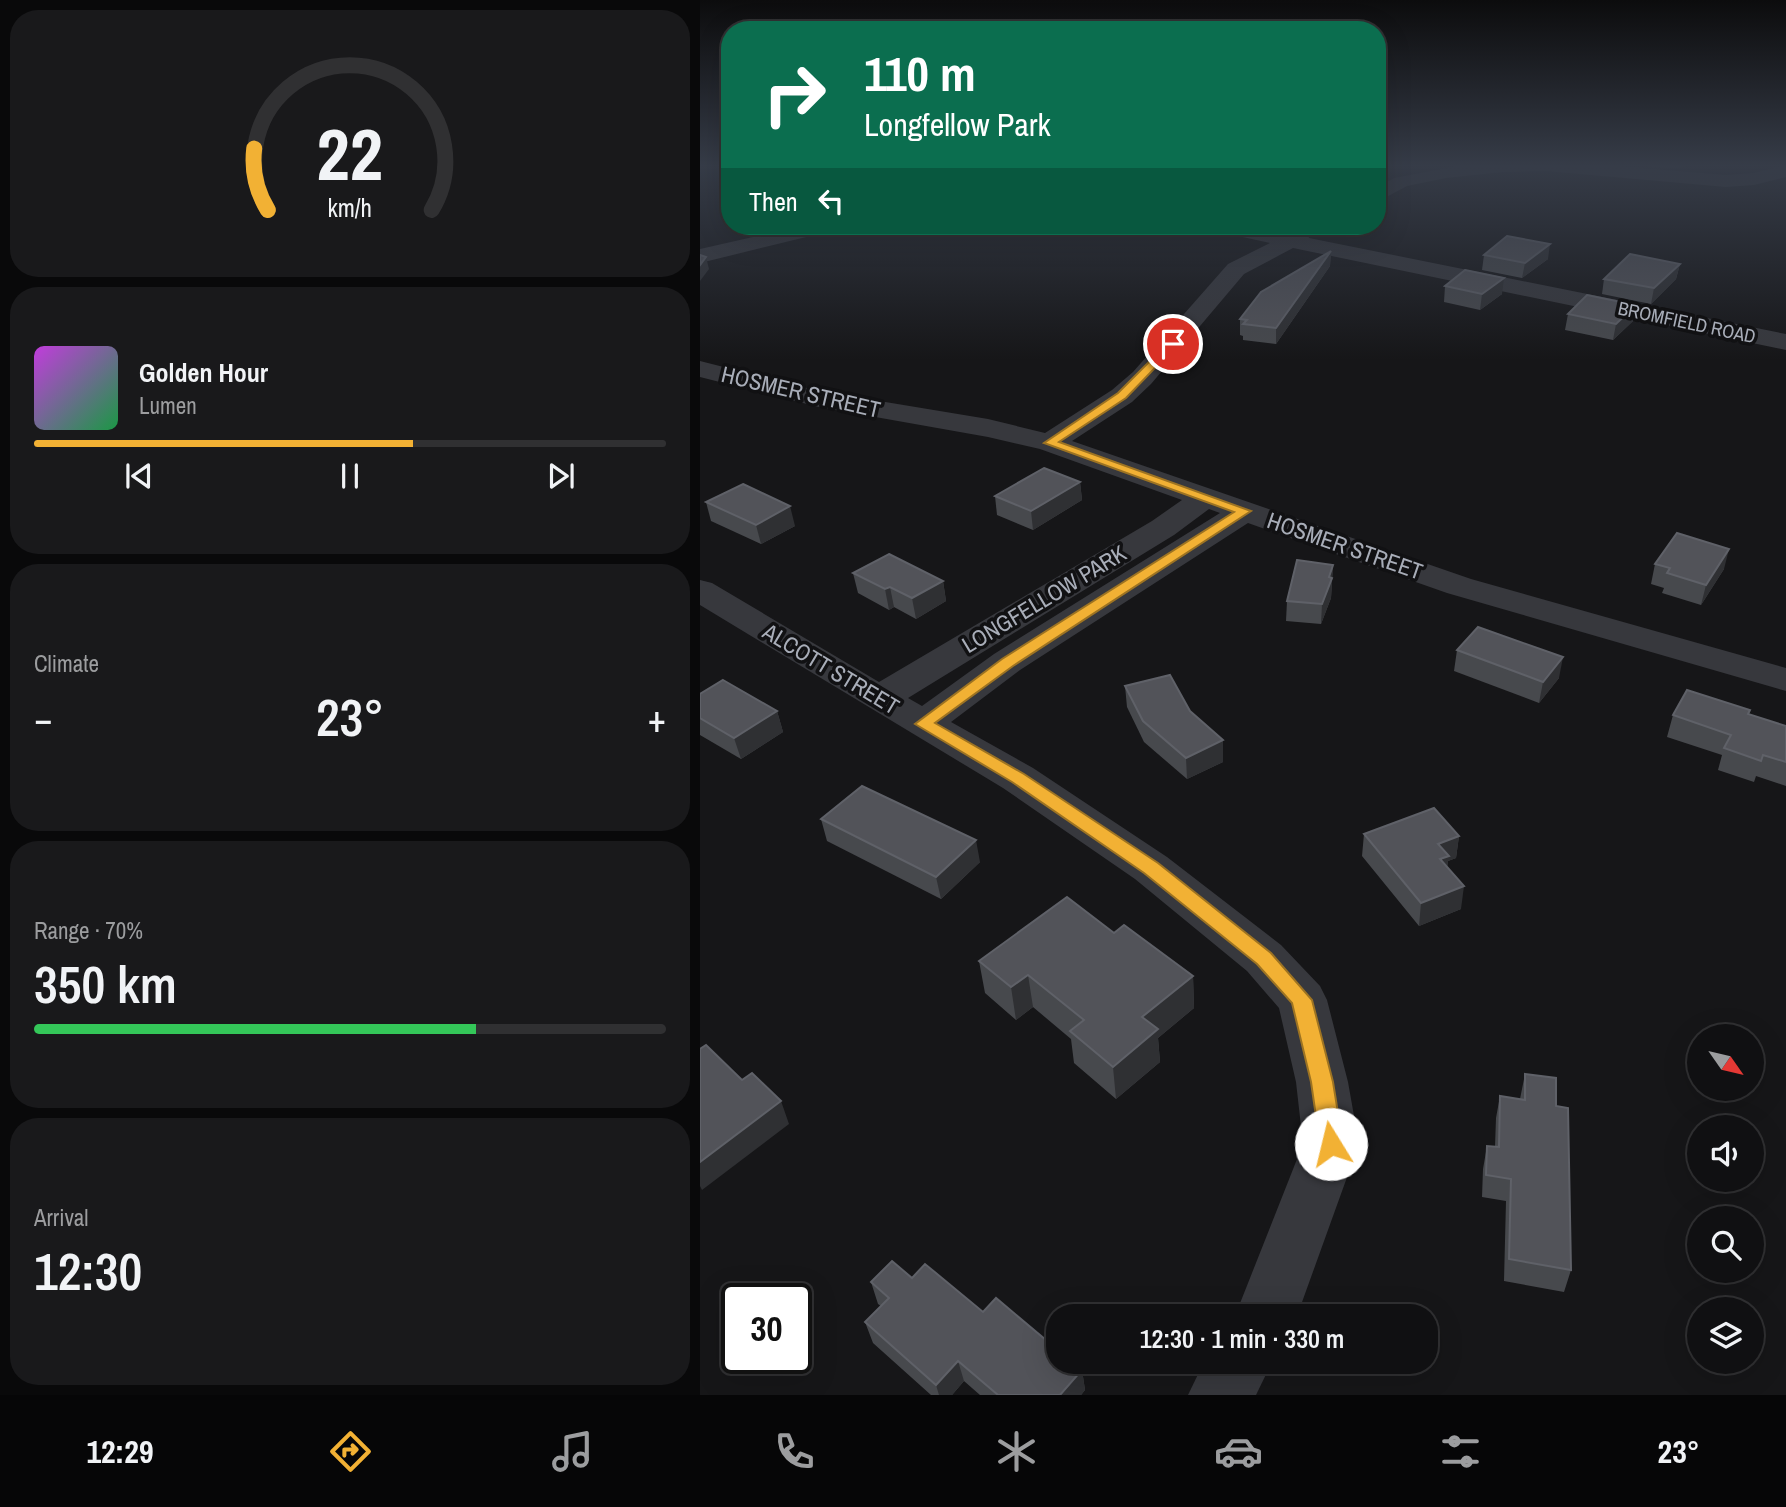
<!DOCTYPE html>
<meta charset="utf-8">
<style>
:root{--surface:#101012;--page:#19191b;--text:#f1f3f6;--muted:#9c9d9f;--line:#303032;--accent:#f2b134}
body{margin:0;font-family:"Archivo Narrow",sans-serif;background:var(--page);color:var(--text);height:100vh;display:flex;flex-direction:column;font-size:26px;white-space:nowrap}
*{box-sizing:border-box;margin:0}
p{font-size:23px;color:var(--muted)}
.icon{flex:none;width:38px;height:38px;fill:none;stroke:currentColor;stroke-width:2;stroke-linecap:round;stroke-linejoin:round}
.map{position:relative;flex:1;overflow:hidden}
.panel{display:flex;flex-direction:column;gap:10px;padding:10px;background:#09090a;width:700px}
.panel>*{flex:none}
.top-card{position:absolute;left:21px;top:21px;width:665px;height:214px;border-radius:28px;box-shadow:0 7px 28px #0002,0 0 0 2px var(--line);background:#0b6e4f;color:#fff;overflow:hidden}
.needle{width:46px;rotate:124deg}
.buttons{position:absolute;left:987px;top:1024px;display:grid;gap:14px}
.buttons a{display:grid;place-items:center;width:77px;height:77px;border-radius:50%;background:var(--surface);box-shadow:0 7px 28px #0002,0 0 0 2px var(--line);font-size:35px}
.speed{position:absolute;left:21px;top:1283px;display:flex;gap:14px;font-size:35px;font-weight:700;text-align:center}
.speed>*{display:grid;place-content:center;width:91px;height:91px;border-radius:50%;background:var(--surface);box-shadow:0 7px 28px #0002,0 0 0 2px var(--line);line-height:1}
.speed .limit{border:4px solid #111;border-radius:10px;background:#fff;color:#111}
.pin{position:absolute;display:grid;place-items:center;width:60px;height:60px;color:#fff;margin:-30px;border:4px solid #fff;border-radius:50%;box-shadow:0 2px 7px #0007}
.me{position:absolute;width:77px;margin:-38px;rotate:351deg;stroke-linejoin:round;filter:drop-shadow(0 0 5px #0008)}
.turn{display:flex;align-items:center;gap:24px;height:147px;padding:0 28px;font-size:32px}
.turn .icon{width:91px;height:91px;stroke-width:2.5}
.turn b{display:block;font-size:49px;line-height:60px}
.then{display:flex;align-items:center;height:66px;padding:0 28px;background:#0003;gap:14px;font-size:26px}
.big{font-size:52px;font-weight:600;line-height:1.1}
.panel .widget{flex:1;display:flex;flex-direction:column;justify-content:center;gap:10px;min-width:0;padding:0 24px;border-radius:28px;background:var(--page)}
.panel .dial{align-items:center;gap:0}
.dial svg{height:182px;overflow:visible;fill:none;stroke:var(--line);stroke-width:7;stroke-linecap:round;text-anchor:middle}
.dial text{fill:var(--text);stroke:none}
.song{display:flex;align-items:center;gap:21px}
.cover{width:84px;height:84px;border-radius:10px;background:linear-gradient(135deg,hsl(290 70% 55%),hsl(140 70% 35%))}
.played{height:7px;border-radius:4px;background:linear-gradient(90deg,var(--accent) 60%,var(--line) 60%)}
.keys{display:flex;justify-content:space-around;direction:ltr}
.heat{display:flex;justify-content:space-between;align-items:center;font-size:38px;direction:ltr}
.charge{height:10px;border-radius:5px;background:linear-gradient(90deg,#34c759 70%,var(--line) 0)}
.trip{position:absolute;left:346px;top:1304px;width:392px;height:70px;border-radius:28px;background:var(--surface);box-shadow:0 7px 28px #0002,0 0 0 2px var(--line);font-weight:600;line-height:70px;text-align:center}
.tabs{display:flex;height:112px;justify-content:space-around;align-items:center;background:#060607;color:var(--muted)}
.tabs .icon{width:49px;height:49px}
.tabs .on{color:var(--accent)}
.tabs b{font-size:32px;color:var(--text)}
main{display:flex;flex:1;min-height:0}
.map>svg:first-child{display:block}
</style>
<main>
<section class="panel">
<div class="widget dial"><svg viewBox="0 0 100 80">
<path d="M14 69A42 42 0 1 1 86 69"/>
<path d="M14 69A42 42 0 0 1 8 42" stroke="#f2b134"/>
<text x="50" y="56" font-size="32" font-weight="700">22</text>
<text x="50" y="72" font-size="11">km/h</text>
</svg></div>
<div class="widget">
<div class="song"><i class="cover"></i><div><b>Golden Hour</b><p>Lumen</p></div></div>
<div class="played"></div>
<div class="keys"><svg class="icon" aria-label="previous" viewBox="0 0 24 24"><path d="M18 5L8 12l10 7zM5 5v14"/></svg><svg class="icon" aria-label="pause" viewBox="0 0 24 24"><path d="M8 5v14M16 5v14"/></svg><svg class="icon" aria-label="next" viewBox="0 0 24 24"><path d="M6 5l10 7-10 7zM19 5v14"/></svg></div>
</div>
<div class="widget"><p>Climate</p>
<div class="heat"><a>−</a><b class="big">23°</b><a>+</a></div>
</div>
<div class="widget"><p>Range · 70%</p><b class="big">350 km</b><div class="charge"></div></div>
<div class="widget"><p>Arrival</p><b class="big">12:30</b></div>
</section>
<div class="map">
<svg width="1086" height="1395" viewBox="0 0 1086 1395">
<rect width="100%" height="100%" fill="#161618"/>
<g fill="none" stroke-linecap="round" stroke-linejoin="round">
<!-- minor -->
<g fill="#37383d" fill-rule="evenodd">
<polygon points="763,165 904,165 1026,175 1054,173 1086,165 1086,177 1054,185 1026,187 846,171 803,172 746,178 707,186 677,202 677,188 694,178"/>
<polygon points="102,226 138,226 135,230 0,263 0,249"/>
<path d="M508,226h40l40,8 12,-4 7,2 2,6 477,96v16l-493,-102 -49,26 -93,110 -19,18 -60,39 399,138 315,89v23l-339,-98 -199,-70 -228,147 -69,52 82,46 134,89 114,88 39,41 7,14 21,82 11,62 -62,172h-62l68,-172 -7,-62 -17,-74 -32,-37 -112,-92 -132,-91 -303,-183v-25l12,3 167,99 273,-161 30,-21 -142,-51 -52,-12 -169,-30 -119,-30v-16l119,30 169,28 57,14 67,-43 21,-18 95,-108 42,-21 -59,-13zM509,509l11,4 -226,141 -72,52 -14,-8 266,-163z"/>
<polygon points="504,1362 572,1362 556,1395 488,1395"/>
</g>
</g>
<!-- wall -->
<g fill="#47494d">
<polygon points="931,165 990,165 975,168"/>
<polygon points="631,251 630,266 576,344 543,340 543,336 540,335 540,319"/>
<polygon points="784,255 848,259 822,278 782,270"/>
<polygon points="980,264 976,279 951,304 902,294 904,279"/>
<polygon points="745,286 802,294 780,310 744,302"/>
<polygon points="868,314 933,321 913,340 865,330"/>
<polygon points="380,482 382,500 333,530 297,515 295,496"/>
<polygon points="6,502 95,526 61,544 11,521"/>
<polygon points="955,564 1024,569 1001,605 962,593 964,588 951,584"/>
<polygon points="633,565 631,598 621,624 586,621 587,601"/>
<polygon points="153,573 243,581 246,601 216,619 194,607 189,610 158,593"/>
<polygon points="757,650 859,678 839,703 754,671"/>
<polygon points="425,686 490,711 523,740 523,762 487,779 444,742 427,707"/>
<polygon points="0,694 77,711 83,732 41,759 0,735"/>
<polygon points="1048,714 1086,726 1086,786 1056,776 1054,782 1018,770 1022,755 967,737 973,715"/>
<polygon points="121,819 280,862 241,899 127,841"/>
<polygon points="664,834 759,836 756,858 748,861 747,867 761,909 719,926 662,856"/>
<polygon points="414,933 493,976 494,1008 458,1038 460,1062 416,1099 374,1063 371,1039 333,1007 316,1020 285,993 279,961"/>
<polygon points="825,1074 856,1106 871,1270 864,1292 804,1281 806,1201 782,1197 783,1169 787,1146 795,1147 796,1118 800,1096 820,1099"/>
<polygon points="212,1278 283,1312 382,1370 385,1390 381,1395 280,1395 264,1381 252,1395 231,1395 173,1343 165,1322 181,1306 178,1304 171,1282"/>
</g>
<!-- shaded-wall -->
<g fill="#2f3033">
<polygon points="976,165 990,165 975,168"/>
<polygon points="850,244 848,259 822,278 825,263"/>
<polygon points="631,251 630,266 576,344 576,328"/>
<polygon points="6,257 9,269 0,281 0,265"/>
<polygon points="980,264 976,279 951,304 954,288"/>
<polygon points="804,278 802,294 780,310 782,294"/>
<polygon points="936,305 933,321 913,340 916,324"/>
<polygon points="380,482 382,500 333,530 331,511"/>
<polygon points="90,506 95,526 61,544 56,525"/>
<polygon points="1029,549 1024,569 1001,605 1006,585"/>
<polygon points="633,565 631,598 621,624 622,604"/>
<polygon points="243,581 246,601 216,619 212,598"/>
<polygon points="190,587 194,607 189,610 185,589"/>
<polygon points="863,657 859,678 839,703 843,682"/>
<polygon points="77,711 83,732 41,759 34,738"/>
<polygon points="523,740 523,762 487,779 486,758"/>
<polygon points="759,836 756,858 748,861 746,878 737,881 738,844"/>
<polygon points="276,840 280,862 241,899 236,877"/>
<polygon points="764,886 761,909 719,926 721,903"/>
<polygon points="328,975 333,1007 316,1020 311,987"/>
<polygon points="493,976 494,1008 458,1038 460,1062 416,1099 413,1067 442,1017"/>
<polygon points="81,1101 89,1124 2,1190 0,1186 0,1162"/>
<polygon points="258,1361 264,1381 252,1395 239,1395 236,1385"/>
<polygon points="382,1370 385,1390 381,1395 360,1395"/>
</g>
<!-- building -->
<g fill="#525359" stroke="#5f6168" stroke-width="2">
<polygon points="807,236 850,244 825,263 784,255"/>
<polygon points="631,251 576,328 543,324 547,320 540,319 561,292"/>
<polygon points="930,254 980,264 954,288 904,279"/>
<polygon points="0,255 6,257 0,265"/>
<polygon points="765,270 804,278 782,294 745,286"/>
<polygon points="887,295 936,305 916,324 868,314"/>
<polygon points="344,468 380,482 331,511 295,496"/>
<polygon points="43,484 90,506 56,525 6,502"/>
<polygon points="977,533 1029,549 1006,585 967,573 970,568 955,564"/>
<polygon points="189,554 243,581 212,598 190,587 185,589 153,573"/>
<polygon points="597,560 633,565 629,577 632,578 622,604 587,601"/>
<polygon points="778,627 863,657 843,682 757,650"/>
<polygon points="470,675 490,711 523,740 486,758 443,721 425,686"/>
<polygon points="23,680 77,711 34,738 0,718 0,694"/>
<polygon points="987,690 1050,710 1048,714 1086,726 1086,762 1063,755 1061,761 1024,748 1031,735 973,715"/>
<polygon points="162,786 276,840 236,877 121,819"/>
<polygon points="734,808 759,836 738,844 749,856 740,859 764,886 721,903 664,834"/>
<polygon points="367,897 414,933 424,925 493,976 442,1017 458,1029 413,1067 370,1031 384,1020 328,975 311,987 279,961"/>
<polygon points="6,1045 42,1080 52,1073 81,1101 0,1162 0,1049"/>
<polygon points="825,1074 856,1078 856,1106 868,1108 871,1270 809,1259 811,1179 786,1175 787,1146 799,1147 800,1096 825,1100"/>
<polygon points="192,1261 212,1278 225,1264 283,1312 296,1298 359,1351 359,1362 372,1362 382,1370 360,1395 298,1395 258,1361 236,1385 165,1322 189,1298 171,1282"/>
</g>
<!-- sky -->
<linearGradient id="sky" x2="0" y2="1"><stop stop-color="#0c0c0d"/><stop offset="0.46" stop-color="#363c48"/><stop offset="1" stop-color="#363c48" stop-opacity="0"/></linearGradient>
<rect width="1086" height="360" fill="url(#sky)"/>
<!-- route -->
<polygon fill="#f2b134" stroke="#9d7322" stroke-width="2" points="470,341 478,344 426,398 359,442 551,511 313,666 235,723 324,774 458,863 571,953 612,1000 633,1082 643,1144 639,1151 631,1154 623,1151 620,1144 611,1082 592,1003 557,964 444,873 312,782 215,724 302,659 534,512 344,443 418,393"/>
<g text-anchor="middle" stroke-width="7" stroke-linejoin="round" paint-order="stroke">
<!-- far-street labels -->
<g font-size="19" fill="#a8adb8" stroke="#111113">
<text transform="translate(987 322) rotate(12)" y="7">BROMFIELD ROAD</text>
</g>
<!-- street labels -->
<g font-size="23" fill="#a8adb8" stroke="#111113">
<text transform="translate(101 392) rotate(13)" y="8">HOSMER STREET</text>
<text transform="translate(645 546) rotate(19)" y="8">HOSMER STREET</text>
<text transform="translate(344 599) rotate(-31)" y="8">LONGFELLOW PARK</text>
<text transform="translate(131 669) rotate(31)" y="8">ALCOTT STREET</text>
</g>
</g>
</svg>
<div class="buttons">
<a><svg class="needle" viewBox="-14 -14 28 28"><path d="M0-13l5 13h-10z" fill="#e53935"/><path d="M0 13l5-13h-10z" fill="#9c9d9f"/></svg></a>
<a><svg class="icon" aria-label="sound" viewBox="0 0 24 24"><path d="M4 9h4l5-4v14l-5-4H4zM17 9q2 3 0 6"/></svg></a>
<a><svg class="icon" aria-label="search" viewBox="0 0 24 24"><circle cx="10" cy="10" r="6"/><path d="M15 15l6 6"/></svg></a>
<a><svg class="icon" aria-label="layers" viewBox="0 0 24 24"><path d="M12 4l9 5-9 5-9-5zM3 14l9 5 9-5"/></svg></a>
</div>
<div class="speed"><div class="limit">30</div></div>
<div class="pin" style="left:473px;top:344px;background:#d93025"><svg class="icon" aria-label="arrive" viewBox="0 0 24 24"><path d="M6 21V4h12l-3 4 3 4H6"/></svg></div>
<svg class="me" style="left:631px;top:1144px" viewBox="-20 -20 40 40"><circle r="19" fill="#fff"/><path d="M0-13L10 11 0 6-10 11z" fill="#f2b134"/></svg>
<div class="trip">12:30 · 1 min · 330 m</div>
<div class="top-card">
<div class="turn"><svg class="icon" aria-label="right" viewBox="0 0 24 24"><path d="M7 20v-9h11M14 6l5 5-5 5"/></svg><div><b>110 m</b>Longfellow Park</div></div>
<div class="then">Then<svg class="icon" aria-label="left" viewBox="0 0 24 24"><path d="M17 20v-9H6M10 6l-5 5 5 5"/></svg></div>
</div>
</div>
</main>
<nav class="tabs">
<b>12:29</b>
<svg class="icon on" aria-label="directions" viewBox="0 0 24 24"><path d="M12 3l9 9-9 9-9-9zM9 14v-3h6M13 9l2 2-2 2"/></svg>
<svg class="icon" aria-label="music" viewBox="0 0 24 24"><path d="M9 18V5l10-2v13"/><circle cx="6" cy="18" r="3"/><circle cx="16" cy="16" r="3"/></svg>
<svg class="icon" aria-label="phone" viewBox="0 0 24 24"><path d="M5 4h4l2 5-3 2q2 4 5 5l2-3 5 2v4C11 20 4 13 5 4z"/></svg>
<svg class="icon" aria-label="climate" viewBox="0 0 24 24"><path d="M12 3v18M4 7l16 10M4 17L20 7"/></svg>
<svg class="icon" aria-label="car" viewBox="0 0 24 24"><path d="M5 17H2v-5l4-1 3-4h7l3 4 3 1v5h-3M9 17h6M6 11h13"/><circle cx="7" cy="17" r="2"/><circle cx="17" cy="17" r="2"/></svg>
<svg class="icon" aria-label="filters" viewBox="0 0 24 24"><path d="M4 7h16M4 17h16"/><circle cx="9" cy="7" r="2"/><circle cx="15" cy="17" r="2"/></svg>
<b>23°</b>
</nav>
